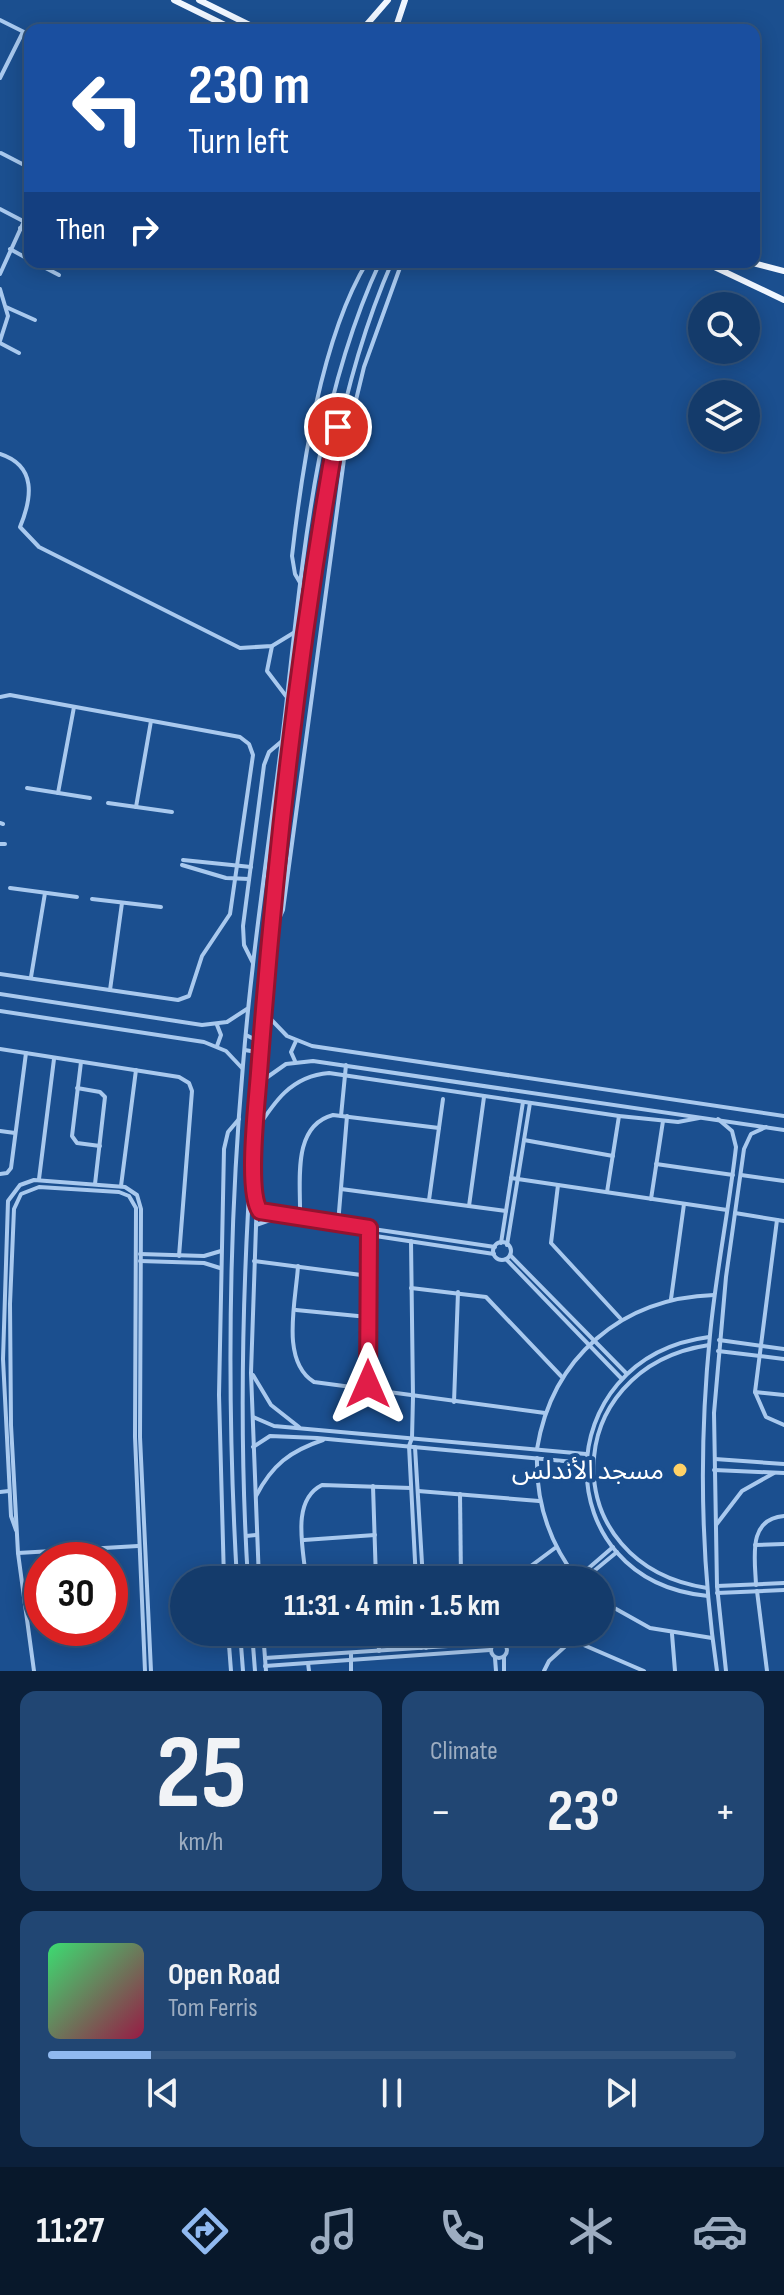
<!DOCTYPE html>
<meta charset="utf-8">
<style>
:root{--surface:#143b6b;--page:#214673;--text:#f1f3f6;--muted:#9dadc1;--line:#33557e;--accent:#90b9f0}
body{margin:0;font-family:"Sofia Sans Condensed","Noto Sans Arabic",sans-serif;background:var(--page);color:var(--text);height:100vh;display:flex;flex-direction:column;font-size:30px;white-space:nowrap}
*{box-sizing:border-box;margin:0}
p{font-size:26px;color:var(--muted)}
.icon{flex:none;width:44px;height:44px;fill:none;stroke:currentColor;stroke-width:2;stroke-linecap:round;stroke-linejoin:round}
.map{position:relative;height:1671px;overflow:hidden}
.details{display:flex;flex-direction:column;gap:20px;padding:20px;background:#0b203b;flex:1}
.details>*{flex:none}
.top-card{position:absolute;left:24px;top:24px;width:736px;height:244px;border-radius:16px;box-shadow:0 4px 20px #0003,0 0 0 2px var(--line);background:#1a4fa0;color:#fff;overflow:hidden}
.buttons{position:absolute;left:688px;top:292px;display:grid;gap:16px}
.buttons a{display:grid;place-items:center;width:72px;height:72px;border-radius:50%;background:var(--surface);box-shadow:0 4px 20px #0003,0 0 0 2px var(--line);font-size:40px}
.speed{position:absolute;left:24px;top:1542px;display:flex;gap:16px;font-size:40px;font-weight:700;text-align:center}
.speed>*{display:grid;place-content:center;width:104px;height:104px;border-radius:50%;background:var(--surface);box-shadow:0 4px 20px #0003,0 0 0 2px var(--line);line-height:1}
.speed .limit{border:12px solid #d22;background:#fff;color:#111}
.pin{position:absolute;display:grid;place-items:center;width:68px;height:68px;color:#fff;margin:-34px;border:4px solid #fff;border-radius:50%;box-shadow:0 2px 8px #0007}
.me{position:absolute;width:88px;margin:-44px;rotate:0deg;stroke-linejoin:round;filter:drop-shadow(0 0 6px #0008)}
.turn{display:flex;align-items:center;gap:28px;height:168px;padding:0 32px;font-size:36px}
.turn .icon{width:104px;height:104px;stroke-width:2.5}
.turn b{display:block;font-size:56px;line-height:68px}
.then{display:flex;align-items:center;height:76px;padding:0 32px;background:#0003;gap:16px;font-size:30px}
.big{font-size:60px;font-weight:700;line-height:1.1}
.details .widget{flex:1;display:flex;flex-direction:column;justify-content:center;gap:12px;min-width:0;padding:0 28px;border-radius:16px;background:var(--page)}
.details .dial{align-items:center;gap:0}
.dial b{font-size:104px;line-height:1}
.song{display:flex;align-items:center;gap:24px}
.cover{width:96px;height:96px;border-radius:12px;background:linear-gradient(135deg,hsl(140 70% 55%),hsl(340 70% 35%))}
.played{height:8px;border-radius:4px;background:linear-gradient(90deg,var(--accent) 15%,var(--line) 15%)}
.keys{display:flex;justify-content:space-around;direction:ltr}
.heat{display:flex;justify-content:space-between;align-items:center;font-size:44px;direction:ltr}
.details .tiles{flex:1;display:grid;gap:20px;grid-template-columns:1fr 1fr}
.widget:last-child{grid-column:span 2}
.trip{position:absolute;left:170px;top:1566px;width:444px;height:80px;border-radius:40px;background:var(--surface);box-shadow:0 4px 20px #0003,0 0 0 2px var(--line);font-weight:700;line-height:80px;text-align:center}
.tabs{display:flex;height:128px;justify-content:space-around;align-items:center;background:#08182b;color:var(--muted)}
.tabs .icon{width:56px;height:56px}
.tabs .active{color:var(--accent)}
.tabs b{font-size:36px;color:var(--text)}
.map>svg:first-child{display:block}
</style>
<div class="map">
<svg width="784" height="1671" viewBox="0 0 784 1671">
<rect width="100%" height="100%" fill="#1b4f8f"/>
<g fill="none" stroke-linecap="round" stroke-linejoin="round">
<!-- minor -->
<g stroke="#a9c9ee" stroke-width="4">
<polyline points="0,20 30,35"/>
<polyline points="0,78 23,32"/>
<polyline points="1,153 30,168"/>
<polyline points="0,209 23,221"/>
<polyline points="20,228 30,233"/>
<polyline points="10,249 30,260"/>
<polyline points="34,262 59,275"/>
<polyline points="0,274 30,208"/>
<polyline points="0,289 8,316 0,341"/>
<polyline points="6,307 35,320"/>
<polyline points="0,343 19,353"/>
<path d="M302,586l-7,-12 -3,-18c10,-88 29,-218 75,-294"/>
<polyline points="0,697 10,695 240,737 249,744 253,755 230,914 202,956 189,996 178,1000 0,974"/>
<polyline points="27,788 90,798"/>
<polyline points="58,793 74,707"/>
<polyline points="108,803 172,812"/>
<polyline points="136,807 151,721"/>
<polyline points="0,823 3,824"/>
<polyline points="0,844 5,844"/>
<polyline points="183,860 251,867"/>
<polyline points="182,865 226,878 249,879"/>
<polyline points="10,888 77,897"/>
<polyline points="92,899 161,907"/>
<polyline points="270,939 283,910 347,437 364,367 402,262"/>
<polyline points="253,963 244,945 243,926 264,765 269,752 282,741"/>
<polyline points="31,977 45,893"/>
<polyline points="110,990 122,903"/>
<polyline points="0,1049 179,1077 189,1083 192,1091 179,1256"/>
<polyline points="81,1062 72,1136 77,1143 100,1146"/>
<polyline points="77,1088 100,1092 105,1097 95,1184"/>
<polyline points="341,1116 346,1065"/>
<polyline points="0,1131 15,1133"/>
<path d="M255,1132c19,-30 36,-56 74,-59l290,43 59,6 21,-4"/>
<polyline points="524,1140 613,1156"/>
<polyline points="656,1164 733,1175"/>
<polyline points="251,1167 257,1197 251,1373 259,1580"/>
<polyline points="0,1174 7,1173 11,1168 26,1053"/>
<polyline points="741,1175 784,1181"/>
<polyline points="511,1178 727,1210"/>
<polyline points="39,1179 54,1059"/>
<polyline points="558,1185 551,1243 620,1318"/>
<polyline points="121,1186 136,1070"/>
<polyline points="341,1189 506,1211"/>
<polyline points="607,1192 619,1116"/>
<polyline points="651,1199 663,1121"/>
<polyline points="429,1200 443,1099"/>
<polyline points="469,1206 484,1097"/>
<polyline points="257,1209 271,1214 495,1247"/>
<polyline points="735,1213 784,1221"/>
<path d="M300,1218c1,-35 -9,-92 33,-103l106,13"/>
<polyline points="777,1220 755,1392 766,1417 784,1425"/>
<polyline points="338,1224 347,1116"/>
<polyline points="256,1225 270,1220 494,1254"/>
<polyline points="411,1241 413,1397 412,1438 409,1446 416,1580"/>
<circle cx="502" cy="1251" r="9"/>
<polyline points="501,1243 523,1102"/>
<polyline points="507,1245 530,1103"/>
<polyline points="140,1254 204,1256 221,1251"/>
<polyline points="510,1255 626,1373"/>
<polyline points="506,1259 621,1378"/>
<polyline points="140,1261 204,1263 220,1268"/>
<polyline points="254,1261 369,1276"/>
<path d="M298,1266c-2,35 -18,95 16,116l231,31"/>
<polyline points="411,1288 486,1297 561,1376"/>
<polyline points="671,1299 684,1204"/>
<polyline points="296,1310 368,1317"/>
<polyline points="719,1340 784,1349"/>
<polyline points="718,1351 784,1359"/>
<polyline points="253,1375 271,1405 299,1427"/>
<polyline points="368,1390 369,1235"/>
<polyline points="755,1392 784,1395"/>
<polyline points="454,1402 458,1292"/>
<polyline points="253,1417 274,1426 586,1454"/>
<polyline points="253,1447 270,1436 317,1438 585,1463"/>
<polyline points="415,1447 423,1580"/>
<path d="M537,1449c15,-92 85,-151 177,-154"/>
<path d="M537,1458c-1,46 12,85 41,122"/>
<polyline points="715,1459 784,1464"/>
<polyline points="714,1470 784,1473"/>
<polyline points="373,1486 376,1580"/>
<polyline points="418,1491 539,1501"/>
<polyline points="0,1492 9,1491"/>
<polyline points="460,1494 461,1580"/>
<path d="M256,1496c16,-31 34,-45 67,-56"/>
<polyline points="716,1525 742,1491 774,1473"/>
<polyline points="16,1530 11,1516 3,1359 8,1201 20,1185 34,1180 125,1187 137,1195 141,1209 140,1437 151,1671"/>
<polyline points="304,1540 375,1535"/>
<polyline points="755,1545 784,1544"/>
<polyline points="18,1553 138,1546"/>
<polyline points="306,1579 375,1574"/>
<polyline points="576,1579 613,1547"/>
<polyline points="224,1580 219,1395 224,1149 228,1132 239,1119"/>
<path d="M306,1580c-2,-30 -16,-79 16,-95l89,3"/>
<polyline points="512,1580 555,1548"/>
<polyline points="583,1580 617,1552"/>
<path d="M756,1585c-1,-27 -9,-66 28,-69"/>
<polyline points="717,1586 784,1583"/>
<path d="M707,1588c-153,-23 -150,-220 2,-243"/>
<polyline points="757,1591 767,1671"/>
<polyline points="717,1593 784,1590"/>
<path d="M708,1596c-163,-15 -161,-238 1,-259"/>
<polyline points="600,1600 650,1628 712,1638"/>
<polyline points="600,1616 610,1608"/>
<polyline points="228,1632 231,1671"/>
<polyline points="263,1632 266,1671"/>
<polyline points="378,1632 379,1651"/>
<polyline points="420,1632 421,1648"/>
<polyline points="425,1632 426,1648"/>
<polyline points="672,1634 675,1671"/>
<polyline points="572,1640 644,1671"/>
<circle cx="499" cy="1650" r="8"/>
<polyline points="502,1642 514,1632"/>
<polyline points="506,1646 522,1632"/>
<polyline points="351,1653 351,1671"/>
<polyline points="504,1657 504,1671"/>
<polyline points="265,1658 494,1643"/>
<polyline points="495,1658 496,1671"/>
<polyline points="308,1663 309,1671"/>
<polyline points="265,1666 490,1650"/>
<polyline points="34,1671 18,1553 11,1425 10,1304 14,1209 21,1194 39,1187 119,1192 129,1196 136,1208 135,1437 145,1671"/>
<polyline points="544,1671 549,1661 581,1632"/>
</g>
<!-- tertiary -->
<g stroke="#a9c9ee" stroke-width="4">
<path d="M0,454c37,12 32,44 20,73l19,20 201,101 32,-2 23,-14"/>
<polyline points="272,646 267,671 286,696"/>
<polyline points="0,994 202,1025 227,1022 247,1009"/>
<polyline points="0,1011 204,1042 226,1051 242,1068"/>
<polyline points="264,1012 287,1036 312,1046 784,1116"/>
<polyline points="217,1025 221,1035 217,1046"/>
<polyline points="246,1035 252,1038 262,1036"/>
<polyline points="245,1050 261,1053"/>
<polyline points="295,1061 291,1052 296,1041"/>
<polyline points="259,1083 286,1064 313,1061 784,1130"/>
<polyline points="246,1536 256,1535"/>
<path d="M237,1580c-10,-172 -9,-344 6,-515 9,-112 26,-222 40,-333 19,-158 29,-324 97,-470"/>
<path d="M248,1580c-18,-286 12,-571 47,-855 20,-156 33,-317 97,-463"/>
<polyline points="240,1632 243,1671"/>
<polyline points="252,1632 255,1671"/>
<path d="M717,1671c-16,-109 -18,-226 -7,-336 6,-63 19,-126 26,-188l-4,-16 -14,-12"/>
<polyline points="726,1671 717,1586 714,1413 726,1277 744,1149 751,1134 766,1127"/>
</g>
<!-- primary -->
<g stroke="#f0f6ff" stroke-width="6">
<polyline points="174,0 235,30"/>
<polyline points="199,0 260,30"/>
<polyline points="362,30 388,0"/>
<polyline points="395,30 405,0"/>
<polyline points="704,262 784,300"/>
<polyline points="749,262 784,271"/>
</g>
</g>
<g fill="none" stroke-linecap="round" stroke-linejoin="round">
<defs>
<path id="route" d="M338,427c-39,213 -63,431 -79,646 -2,28 -13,119 1,138l109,17 -1,156"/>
</defs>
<!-- route casing -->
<use href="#route" stroke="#92132f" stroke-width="20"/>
<!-- route -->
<use href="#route" stroke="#e11d48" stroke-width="14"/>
</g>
<!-- markers -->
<circle fill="#ffd166" stroke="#1b4f8f" stroke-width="3" cx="680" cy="1470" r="8"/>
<g text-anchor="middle" stroke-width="8" stroke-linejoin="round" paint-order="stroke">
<!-- poi labels -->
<g font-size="26" fill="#fff" stroke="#1b4f8f" text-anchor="end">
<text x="664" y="1479">مسجد الأندلس</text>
</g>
</g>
</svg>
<div class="buttons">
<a><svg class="icon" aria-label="search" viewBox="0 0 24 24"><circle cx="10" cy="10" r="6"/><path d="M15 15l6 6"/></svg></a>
<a><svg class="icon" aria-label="layers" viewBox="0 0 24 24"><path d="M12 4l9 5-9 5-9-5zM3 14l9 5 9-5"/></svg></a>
</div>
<div class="speed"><div class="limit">30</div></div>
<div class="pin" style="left:338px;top:427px;background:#d93025"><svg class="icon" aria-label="arrive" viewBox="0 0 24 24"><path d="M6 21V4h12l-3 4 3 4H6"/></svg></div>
<svg class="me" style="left:368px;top:1384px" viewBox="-20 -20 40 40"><path d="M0-17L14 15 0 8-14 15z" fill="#e11d48" stroke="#fff" stroke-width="4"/></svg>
<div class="trip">11:31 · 4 min · 1.5 km</div>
<div class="top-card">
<div class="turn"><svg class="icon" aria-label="left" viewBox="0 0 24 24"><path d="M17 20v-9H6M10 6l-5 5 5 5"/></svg><div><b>230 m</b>Turn left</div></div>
<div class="then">Then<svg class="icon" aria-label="right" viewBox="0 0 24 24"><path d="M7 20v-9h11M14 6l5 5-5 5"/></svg></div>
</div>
</div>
<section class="details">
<div class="tiles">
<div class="widget dial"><b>25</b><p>km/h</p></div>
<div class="widget"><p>Climate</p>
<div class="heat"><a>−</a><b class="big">23°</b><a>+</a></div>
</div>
<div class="widget">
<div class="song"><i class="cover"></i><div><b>Open Road</b><p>Tom Ferris</p></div></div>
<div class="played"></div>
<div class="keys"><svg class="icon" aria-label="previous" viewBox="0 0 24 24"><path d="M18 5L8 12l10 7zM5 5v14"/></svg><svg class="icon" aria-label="pause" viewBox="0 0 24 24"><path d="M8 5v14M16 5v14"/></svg><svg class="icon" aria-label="next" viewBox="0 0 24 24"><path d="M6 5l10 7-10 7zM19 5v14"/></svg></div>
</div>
</div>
</section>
<nav class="tabs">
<b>11:27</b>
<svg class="icon active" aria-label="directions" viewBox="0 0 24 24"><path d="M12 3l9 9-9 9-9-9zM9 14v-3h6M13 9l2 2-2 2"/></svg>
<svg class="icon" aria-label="music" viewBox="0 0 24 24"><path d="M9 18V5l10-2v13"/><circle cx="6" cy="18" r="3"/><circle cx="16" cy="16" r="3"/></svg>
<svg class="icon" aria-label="phone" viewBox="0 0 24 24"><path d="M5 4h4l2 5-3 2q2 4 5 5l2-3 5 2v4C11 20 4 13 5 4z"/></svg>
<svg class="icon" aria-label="climate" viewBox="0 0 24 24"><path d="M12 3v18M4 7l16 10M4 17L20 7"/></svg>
<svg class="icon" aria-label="car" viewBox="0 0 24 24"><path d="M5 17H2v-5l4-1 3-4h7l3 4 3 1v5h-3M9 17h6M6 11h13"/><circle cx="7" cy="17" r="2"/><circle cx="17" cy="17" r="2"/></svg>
</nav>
